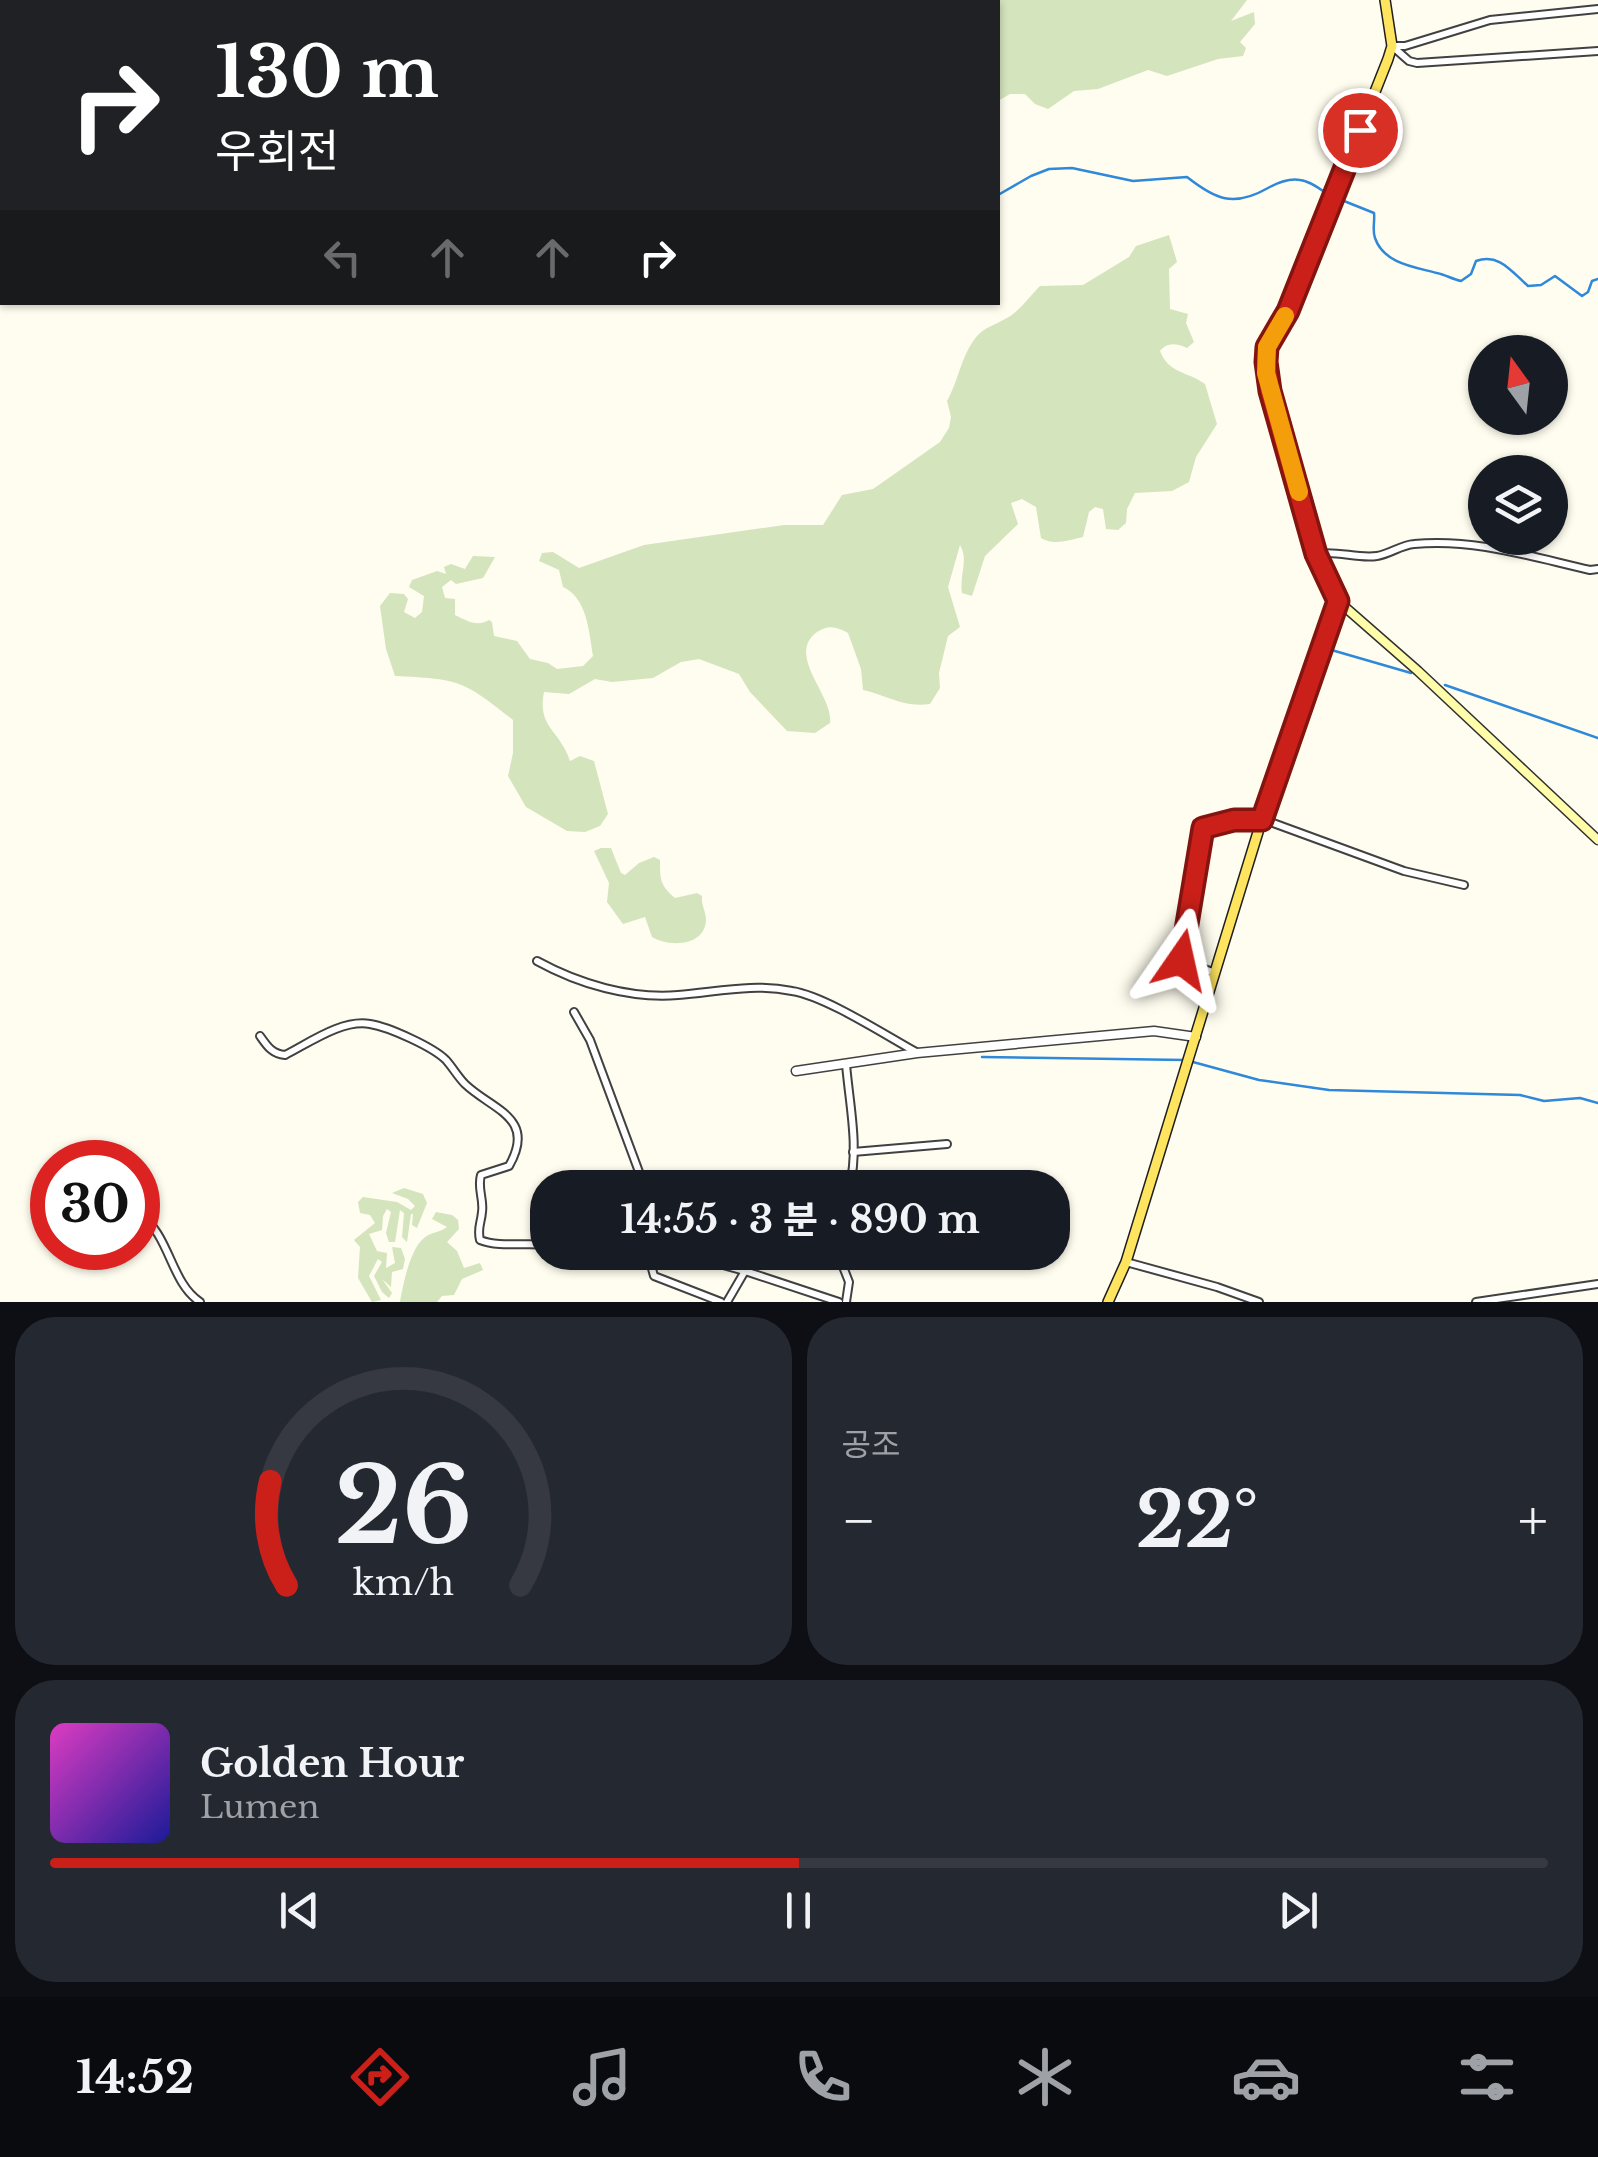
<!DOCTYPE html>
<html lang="ko">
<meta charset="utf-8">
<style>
:root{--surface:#171b24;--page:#242831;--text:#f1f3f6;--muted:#9ea1a6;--line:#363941;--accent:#cb1f19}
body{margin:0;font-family:"Libre Baskerville","Noto Sans KR",serif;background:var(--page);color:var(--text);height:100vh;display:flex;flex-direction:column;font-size:38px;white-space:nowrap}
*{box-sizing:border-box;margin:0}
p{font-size:32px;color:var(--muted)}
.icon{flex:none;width:55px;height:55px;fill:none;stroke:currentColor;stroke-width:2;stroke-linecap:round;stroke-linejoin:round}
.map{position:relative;height:1302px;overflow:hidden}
.drawer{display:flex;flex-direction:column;gap:15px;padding:15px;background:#0d0f14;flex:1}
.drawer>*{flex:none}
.top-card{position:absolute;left:0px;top:0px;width:1000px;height:305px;box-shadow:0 2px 8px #0004;background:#202124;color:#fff;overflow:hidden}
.needle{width:65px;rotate:345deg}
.tools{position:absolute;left:1468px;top:335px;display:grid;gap:20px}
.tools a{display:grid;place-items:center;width:100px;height:100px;border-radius:50%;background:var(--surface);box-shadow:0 2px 8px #0004;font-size:50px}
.speed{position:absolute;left:30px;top:1140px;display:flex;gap:20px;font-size:50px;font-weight:700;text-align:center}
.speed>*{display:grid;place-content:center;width:130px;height:130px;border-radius:50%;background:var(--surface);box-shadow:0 2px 8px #0004;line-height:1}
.speed .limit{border:15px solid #d22;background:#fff;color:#111}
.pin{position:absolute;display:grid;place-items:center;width:85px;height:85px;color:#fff;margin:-42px;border:5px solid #fff;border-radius:50%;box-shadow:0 2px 10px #0007}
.me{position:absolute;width:110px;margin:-55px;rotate:11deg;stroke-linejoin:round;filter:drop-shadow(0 0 8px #0008)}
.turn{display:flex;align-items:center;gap:35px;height:210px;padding:0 50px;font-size:45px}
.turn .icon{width:130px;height:130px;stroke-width:2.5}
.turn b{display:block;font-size:70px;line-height:85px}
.lanes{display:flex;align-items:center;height:95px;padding:0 50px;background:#0003;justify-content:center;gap:50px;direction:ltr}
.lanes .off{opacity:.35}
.big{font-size:75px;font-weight:700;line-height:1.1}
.drawer .tile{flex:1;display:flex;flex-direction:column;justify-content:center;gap:15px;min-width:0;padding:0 35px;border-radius:40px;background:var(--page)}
.drawer .dial{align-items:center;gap:0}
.dial svg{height:260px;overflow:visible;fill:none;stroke:var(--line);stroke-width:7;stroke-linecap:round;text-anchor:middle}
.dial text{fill:var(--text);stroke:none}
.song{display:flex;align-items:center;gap:30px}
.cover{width:120px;height:120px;border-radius:15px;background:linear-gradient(135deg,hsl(310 70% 55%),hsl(240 70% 35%))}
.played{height:10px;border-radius:5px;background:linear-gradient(90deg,var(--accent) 50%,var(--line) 50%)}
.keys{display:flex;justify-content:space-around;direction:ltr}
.heat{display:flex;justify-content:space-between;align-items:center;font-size:55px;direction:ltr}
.drawer .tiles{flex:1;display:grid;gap:15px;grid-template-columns:1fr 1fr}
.tile:last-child{grid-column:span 2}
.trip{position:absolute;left:530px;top:1170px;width:540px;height:100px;border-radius:40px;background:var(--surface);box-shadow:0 2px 8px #0004;font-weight:700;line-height:100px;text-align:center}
.menu{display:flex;height:160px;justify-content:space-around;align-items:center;background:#090b0e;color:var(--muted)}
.menu .icon{width:70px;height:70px}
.menu .on{color:var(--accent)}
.menu b{font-size:45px;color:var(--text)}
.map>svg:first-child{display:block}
</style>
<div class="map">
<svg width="1598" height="1302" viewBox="0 0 1598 1302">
<rect width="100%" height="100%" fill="#fffdef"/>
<!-- cemetery -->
<g fill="#d4e4bd">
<polygon points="930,0 1247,0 1231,21 1254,12 1255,24 1240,42 1246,48 1243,56 1218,59 1167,76 1148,70 1098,89 1074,91 1048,109 1035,104 1025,94 1010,94 998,101 998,2"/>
<path d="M1169,235l8,27 -8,7 1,40 18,5 -2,9 8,19 -7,6c-10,-5 -20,-6 -27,3 9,23 27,20 45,33l12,40 -21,33 -7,25 -17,9 -37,2 -8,16 -1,14 -8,7 -12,-1 -3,-20 -8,-2 -6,5 -6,25c-14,3 -30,9 -42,1l-5,-31 -14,-8 -11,4 7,21 -33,32 -13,40 -10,-3c-3,-18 7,-33 -2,-48l-12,42 12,40 -12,9 -9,37 1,15 -10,16c-26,4 -41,-8 -67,-14l-2,-21 -13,-36c-10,-6 -20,-9 -31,-1 -32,23 17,64 13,91l-15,10 -28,-2 -37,-39 -11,-18 -40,-15 -18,3 -28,16 -41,4 -17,-3 -26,15 -25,-2c-7,36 16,38 26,69l10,-5 14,5 14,53 -8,12 -15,6 -18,-1 -41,-24 -18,-31 5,-23v-33c-50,-40 -54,-41 -118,-44l-9,-27 -6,-43 10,-13 14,1 4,5 -4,13 11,6 7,-6 2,-16 -15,-9 3,-7 25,-9 9,3 -2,-7 7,-3 14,5 8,-13 22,1 -12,21 -27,6 -5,-4 -9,7 3,11 10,1v16c12,6 22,12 34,5l3,2 2,14 23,5 13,18 18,4 9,6 26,-3 10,-10c-4,-25 -6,-58 -30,-69l-4,-17 -20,-9 3,-8 11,-1 26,16 65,-23 140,-20h39l19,-30 31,-6 67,-47 9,-14 2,-11 -4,-16c12,-21 14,-46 30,-65 8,-9 18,-11 28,-17 14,-7 24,-22 35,-33l43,-1 46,-28 7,-11z"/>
<path d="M601,848h10l10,25 4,2 14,-12 15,-6 6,3c0,20 0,25 15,38l22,-5 5,3c-1,10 4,15 4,24 -1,27 -38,27 -54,17l-7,-20 -22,7 -16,-22 2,-19 -15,-32z"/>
<polygon points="404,1188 423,1194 427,1203 417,1228 412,1225 413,1214 411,1214 407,1242 402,1237 404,1213 400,1210 395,1242 389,1242 386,1233 391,1212 387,1209 383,1216 382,1230 369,1234 377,1251 387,1253 386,1268 395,1263 392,1247 401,1248 405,1259 403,1269 392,1272 391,1287 382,1279 392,1293 389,1298 382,1292 374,1276 382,1262 378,1259 369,1276 381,1300 372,1302 358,1278 360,1247 354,1240 375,1223 370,1215 360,1213 358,1202 363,1197 397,1202 411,1210 415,1206 408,1199 392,1193"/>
<path d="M436,1212l16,3 6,5 1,9 -12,13 10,9 7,17 16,-5 3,7 -21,9 -8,16 -12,1 -5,6h-37c3,-17 10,-53 24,-64 7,-6 15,-5 23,-11l-15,-8z"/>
</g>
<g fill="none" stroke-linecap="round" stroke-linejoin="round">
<!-- stream -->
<g stroke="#2f88d9" stroke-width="2.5">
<path d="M998,195l33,-19 18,-7 23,-1 61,13 54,-4c28,22 46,31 81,11 9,-5 21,-10 32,-8 10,1 20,9 29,15"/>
<path d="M1339,199l35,14c1,9 -2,17 1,25 9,26 40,29 62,35 9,2 15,6 24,8l10,-7 5,-13c23,-8 35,10 52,25l13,-1 14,-9 27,20 6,-4 4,-11 6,-2"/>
<polyline points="1328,649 1411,673"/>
<polyline points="1445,685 1598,738"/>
<polyline points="982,1057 1185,1060"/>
<polyline points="1193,1062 1259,1080 1329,1090 1520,1095 1544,1101 1580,1098 1598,1103"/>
</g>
<defs>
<g id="minor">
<polyline points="1598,9 1490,20 1405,46 1392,46 1409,61 1417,63 1598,51"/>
<path d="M1316,554c21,-4 41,5 61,2 13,-2 24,-11 37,-12 60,-6 118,13 176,26l8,-1"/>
<path d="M537,961c42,23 93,38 141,34 39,-3 75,-12 114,-4 33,5 93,44 124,61"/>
<polyline points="1215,973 1181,960 1203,828 1234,820 1262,819 1404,871 1464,885"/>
<polyline points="574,1012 590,1040 645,1188"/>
<path d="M260,1036c7,10 12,18 25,19 24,-12 57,-36 85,-31 19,3 63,23 76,36 7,8 12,17 19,24 27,26 72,33 44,82l-28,9c-4,13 3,24 1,37 -1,12 -5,16 -2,28 20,8 45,2 68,5"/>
<path d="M846,1064c3,38 14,86 3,124"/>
<polyline points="853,1152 947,1144"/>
<path d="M138,1212c33,24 32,70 62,90"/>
<polyline points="658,1252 651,1265 654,1276 721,1302"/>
<polyline points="709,1252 723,1265 745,1271 756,1252"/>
<polyline points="840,1259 849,1282 846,1302"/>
<polyline points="1126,1262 1217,1287 1259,1302"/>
<polyline points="727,1302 745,1271 839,1302"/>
<polyline points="1476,1302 1598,1284"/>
</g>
<polyline id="tertiary" points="796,1071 917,1053 1154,1031 1196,1037"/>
<polyline id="secondary" points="1338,601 1418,671 1598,840"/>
<polyline id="primary" points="1108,1302 1126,1262 1262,819 1338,601 1316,554 1266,373 1267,347 1288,311 1388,59 1392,46 1385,0"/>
</defs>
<!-- minor casing -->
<use href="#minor" stroke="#414141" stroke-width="10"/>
<!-- tertiary casing -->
<use href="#tertiary" stroke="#414141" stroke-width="11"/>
<!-- secondary casing -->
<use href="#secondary" stroke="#303030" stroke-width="11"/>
<!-- primary casing -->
<use href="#primary" stroke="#1f1f1f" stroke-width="12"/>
<!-- minor -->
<use href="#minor" stroke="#fff" stroke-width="6"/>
<!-- tertiary -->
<use href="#tertiary" stroke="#fff" stroke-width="8"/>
<!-- secondary -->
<use href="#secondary" stroke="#fffcaa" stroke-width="8"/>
<!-- primary -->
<use href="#primary" stroke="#ffe55f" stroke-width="9"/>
</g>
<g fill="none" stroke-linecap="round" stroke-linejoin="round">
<defs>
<polyline id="route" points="1181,960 1203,828 1234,820 1262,820 1338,601 1316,554 1270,391 1266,362 1267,347 1288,311 1360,130"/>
</defs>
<!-- route casing -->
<use href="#route" stroke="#841410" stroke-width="25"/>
<!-- route -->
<use href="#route" stroke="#cb1f19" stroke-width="18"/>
<!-- slow -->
<polyline stroke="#f59e0b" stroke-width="18" points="1285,316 1267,347 1266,373 1299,492"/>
</g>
</svg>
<div class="tools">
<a><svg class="needle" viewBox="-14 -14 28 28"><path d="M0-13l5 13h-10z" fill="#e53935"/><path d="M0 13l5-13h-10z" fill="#9ea1a6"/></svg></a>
<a><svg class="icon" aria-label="layers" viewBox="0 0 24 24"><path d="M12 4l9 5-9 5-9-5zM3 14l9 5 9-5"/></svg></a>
</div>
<div class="speed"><div class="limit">30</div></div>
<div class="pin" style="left:1360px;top:130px;background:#d93025"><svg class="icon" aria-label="arrive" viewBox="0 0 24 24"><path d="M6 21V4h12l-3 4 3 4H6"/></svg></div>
<svg class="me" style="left:1181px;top:960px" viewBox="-20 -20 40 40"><path d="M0-17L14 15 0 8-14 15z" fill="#cb1f19" stroke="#fff" stroke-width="4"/></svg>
<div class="trip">14:55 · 3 분 · 890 m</div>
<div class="top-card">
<div class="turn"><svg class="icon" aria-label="right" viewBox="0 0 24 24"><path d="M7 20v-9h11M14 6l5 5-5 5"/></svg><div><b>130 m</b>우회전</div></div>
<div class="lanes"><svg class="icon off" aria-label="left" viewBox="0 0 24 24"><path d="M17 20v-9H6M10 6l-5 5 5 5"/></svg><svg class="icon off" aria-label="ahead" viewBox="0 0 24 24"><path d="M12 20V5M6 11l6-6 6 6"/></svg><svg class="icon off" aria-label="ahead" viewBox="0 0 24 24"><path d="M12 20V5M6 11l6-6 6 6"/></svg><svg class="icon" aria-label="right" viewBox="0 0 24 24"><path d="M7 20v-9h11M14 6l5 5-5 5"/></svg></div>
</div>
</div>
<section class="drawer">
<div class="tiles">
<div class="tile dial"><svg viewBox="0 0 100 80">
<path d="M14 69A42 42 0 1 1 86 69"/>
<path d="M14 69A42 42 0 0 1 9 37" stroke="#cb1f19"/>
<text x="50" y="56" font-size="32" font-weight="700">26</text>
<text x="50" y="72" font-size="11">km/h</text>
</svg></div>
<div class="tile"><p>공조</p>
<div class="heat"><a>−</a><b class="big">22°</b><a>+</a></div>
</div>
<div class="tile">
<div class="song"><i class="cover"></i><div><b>Golden Hour</b><p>Lumen</p></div></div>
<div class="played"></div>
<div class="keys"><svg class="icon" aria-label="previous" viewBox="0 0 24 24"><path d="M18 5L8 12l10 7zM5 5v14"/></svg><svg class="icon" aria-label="pause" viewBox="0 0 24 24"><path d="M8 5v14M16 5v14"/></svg><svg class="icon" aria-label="next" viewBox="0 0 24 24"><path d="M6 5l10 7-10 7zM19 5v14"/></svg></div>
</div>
</div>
</section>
<nav class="menu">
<b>14:52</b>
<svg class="icon on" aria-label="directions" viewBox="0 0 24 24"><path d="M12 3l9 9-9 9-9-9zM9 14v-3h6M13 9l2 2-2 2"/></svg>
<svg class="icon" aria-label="music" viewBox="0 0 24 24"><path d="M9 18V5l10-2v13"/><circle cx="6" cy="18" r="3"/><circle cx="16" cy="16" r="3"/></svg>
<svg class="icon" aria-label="phone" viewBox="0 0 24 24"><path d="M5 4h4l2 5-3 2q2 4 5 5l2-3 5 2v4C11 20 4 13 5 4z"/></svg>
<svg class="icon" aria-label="climate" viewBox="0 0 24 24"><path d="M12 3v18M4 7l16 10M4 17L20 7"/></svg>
<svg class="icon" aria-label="car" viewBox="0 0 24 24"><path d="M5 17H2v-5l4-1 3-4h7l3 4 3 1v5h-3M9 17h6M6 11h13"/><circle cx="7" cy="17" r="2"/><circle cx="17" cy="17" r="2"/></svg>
<svg class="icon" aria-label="filters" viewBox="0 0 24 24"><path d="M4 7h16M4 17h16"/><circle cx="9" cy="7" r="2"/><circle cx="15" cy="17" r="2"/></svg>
</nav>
